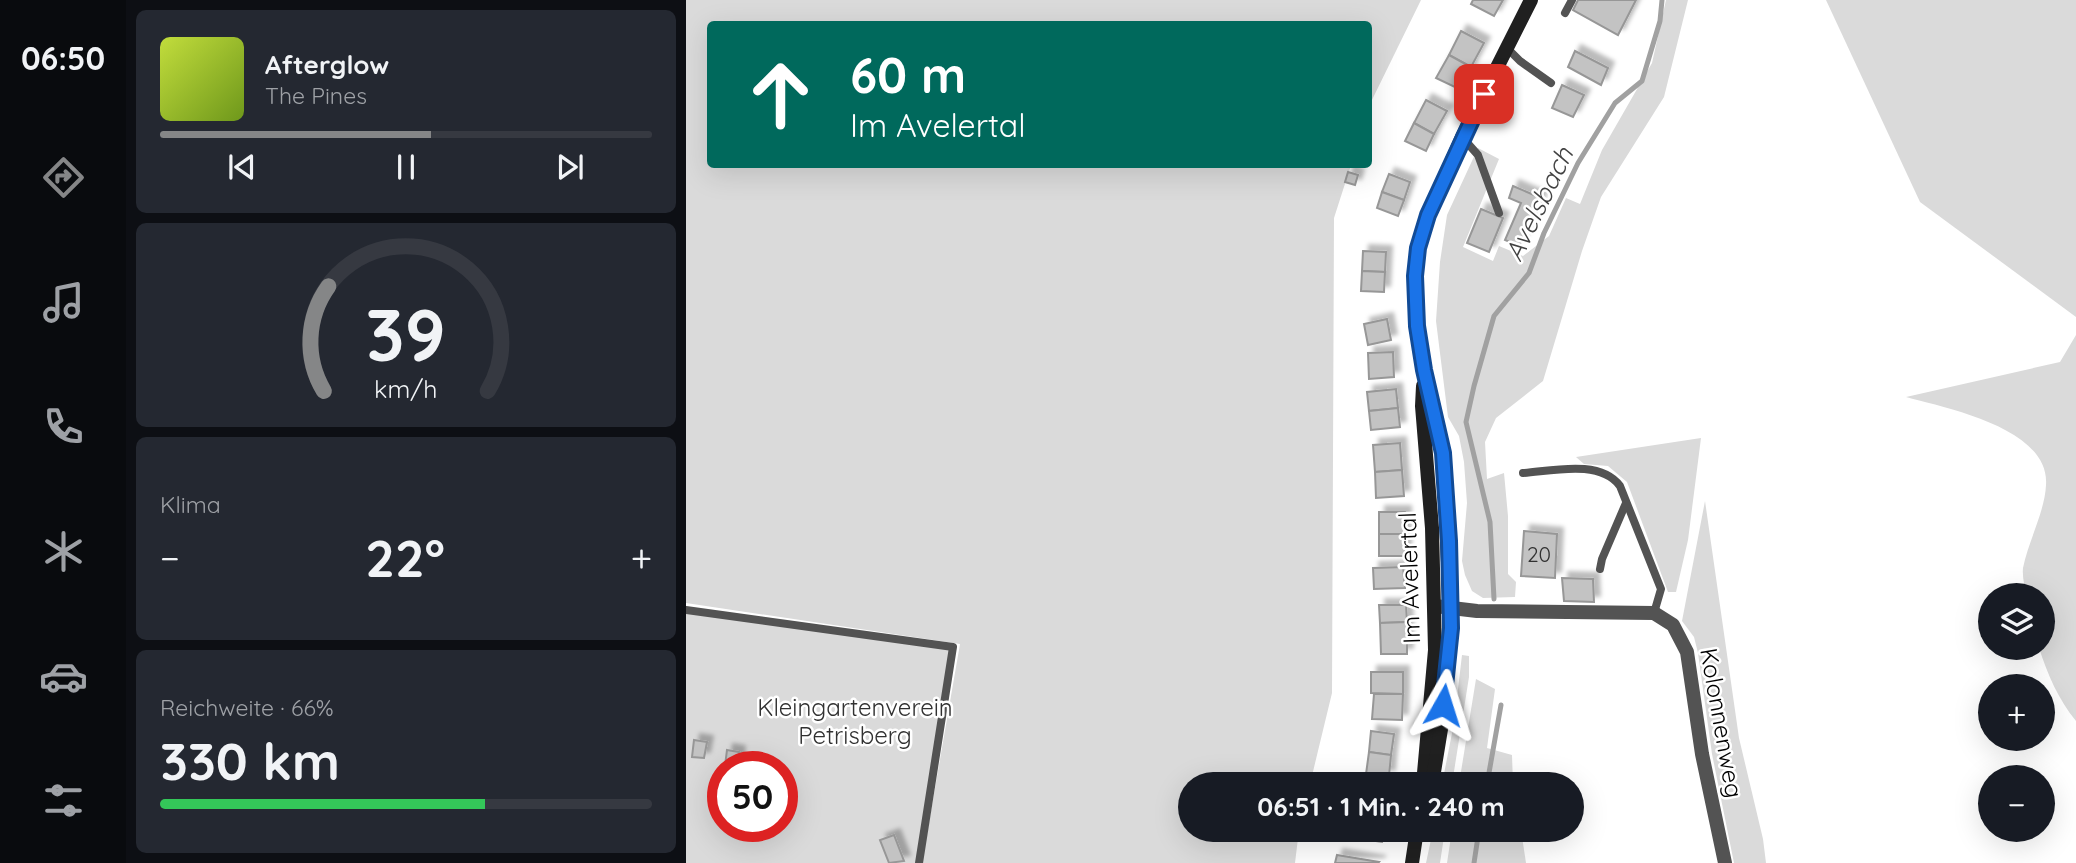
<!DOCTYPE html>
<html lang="de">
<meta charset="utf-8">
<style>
:root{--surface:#171b24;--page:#242831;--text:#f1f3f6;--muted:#9ea1a6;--line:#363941;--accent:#858687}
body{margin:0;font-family:Quicksand,sans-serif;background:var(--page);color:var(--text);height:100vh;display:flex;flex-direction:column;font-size:26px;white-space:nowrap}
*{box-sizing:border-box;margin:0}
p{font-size:23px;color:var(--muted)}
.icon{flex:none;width:38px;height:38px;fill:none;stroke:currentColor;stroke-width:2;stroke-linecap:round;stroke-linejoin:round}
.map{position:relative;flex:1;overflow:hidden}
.panel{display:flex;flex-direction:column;gap:10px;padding:10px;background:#0d0f14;width:560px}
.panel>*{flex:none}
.hud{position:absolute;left:21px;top:21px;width:665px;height:147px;border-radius:7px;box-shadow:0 7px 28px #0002;background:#00695c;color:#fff;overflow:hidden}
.buttons{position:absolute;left:1292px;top:583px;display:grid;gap:14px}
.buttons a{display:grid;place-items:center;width:77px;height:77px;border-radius:50%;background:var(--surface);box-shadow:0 7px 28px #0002;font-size:35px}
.speed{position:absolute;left:21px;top:751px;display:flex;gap:14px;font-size:35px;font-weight:700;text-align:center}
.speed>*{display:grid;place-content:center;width:91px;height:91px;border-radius:50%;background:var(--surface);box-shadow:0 7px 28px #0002;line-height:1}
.speed .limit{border:10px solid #d22;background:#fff;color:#111}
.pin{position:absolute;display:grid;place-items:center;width:60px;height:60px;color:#fff;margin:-30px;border-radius:14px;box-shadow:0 4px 10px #0006}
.me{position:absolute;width:77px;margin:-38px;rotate:6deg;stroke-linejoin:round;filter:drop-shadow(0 0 5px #0008)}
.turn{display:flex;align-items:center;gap:24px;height:147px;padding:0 28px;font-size:32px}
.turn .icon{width:91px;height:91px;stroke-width:2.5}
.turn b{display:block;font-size:49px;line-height:60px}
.big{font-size:52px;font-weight:700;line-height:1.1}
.panel .tile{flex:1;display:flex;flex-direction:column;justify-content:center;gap:10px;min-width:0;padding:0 24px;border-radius:10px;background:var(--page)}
.panel .dial{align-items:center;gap:0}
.dial svg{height:182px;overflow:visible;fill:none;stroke:var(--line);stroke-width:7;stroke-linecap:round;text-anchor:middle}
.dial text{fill:var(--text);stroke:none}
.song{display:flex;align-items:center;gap:21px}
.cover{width:84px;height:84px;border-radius:10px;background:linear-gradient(135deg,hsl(70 70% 55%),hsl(80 70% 35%))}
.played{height:7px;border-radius:4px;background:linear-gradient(90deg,var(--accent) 55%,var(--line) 55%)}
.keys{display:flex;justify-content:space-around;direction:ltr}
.heat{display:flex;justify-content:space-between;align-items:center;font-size:38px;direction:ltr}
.charge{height:10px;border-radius:5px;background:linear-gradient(90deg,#34c759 66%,var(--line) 0)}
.trip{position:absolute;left:492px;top:772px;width:406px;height:70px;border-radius:35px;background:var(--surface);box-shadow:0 7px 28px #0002;font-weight:700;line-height:70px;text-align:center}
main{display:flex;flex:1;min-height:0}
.tabs{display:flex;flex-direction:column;width:126px;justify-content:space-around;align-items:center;background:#090b0e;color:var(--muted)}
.tabs .icon{width:49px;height:49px}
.tabs .current{color:var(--accent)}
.tabs b{font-size:32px;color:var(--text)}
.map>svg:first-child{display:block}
</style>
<main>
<nav class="tabs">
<b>06:50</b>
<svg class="icon current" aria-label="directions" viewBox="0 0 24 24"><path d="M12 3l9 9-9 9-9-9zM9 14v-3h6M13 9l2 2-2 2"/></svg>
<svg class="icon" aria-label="music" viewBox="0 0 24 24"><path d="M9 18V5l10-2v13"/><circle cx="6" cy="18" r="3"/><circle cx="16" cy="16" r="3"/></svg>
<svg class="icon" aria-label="phone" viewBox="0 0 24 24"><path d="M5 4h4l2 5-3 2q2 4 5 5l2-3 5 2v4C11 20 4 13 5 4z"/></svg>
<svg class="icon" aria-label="climate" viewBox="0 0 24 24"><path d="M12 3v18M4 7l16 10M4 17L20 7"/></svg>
<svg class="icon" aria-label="car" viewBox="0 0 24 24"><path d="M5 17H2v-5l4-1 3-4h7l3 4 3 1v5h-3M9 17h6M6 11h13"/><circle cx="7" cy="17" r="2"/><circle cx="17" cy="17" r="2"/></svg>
<svg class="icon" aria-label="filters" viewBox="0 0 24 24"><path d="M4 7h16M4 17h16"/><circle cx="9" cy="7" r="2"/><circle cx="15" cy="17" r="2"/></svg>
</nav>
<section class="panel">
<div class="tile">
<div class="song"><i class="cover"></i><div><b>Afterglow</b><p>The Pines</p></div></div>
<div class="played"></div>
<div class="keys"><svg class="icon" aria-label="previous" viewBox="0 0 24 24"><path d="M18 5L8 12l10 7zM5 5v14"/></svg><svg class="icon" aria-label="pause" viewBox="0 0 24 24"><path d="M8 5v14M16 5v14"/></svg><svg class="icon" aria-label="next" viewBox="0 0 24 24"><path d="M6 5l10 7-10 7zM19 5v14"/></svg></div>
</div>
<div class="tile dial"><svg viewBox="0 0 100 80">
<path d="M14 69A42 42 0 1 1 86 69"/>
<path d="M14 69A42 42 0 0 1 16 23" stroke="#858687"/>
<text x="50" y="56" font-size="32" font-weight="700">39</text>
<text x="50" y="72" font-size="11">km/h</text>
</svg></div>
<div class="tile"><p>Klima</p>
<div class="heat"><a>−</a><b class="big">22°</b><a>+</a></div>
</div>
<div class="tile"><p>Reichweite · 66%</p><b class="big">330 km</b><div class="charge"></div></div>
</section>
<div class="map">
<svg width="1390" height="863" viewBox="0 0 1390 863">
<defs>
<filter id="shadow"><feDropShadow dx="6" dy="-6" stdDeviation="2" flood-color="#0004"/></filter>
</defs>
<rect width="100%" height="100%" fill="#fff"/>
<!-- green -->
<g fill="#dadada" fill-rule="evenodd">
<polygon points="0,0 735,0 683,106 682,24 24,24 24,164 665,165 648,218 646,693 624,784 504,784 504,830 613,830 609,863 236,863 274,644 0,603"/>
<polygon points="980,0 1002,0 978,97 915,197 896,251 857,381 810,418 799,442 801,479 818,473 822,516 822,574 830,582 829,597 797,598 786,591 779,575 776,561 781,503 778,462 773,436 762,417 750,321 754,262 761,215 792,148 813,159 777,247 807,261 813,246 837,256 863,236 880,198 894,204 916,150 966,63"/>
<polygon points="1140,0 1390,0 1390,317 1234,202"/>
<path d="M1390,335v386c-18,-22 -28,-46 -37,-73h3v-53h-16c-1,-8 -4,-18 -3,-27 5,-26 22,-57 23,-83 4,-57 -100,-77 -140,-88l154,-35z"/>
<polygon points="1015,438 1002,540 990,592 982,592 941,482 922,466 898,464 890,457"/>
<polygon points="1019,501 1053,738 1077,839 1080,863 1048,863 1026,754 1012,653 1008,637 996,621"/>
<path d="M0,611l269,35 -38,217h-231zM37,766h59v60h-59z"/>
<polygon points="776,655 783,656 783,677 766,784 756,784 768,723"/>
<polygon points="790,679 809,689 801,748 826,755 827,784 773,784"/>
<polygon points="747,830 759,830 754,863 740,863"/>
<polygon points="766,830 835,830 840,863 761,863"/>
</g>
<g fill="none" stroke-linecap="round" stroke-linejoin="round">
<!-- stream -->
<g stroke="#a1a1a1" stroke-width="5">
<polyline points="808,599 804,522 780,422 788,386 808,316 843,273 858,233 892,163 929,103 956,81 974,21 976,0"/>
<polyline points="801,784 815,705"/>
<polyline points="788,863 793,830"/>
</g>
</g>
<!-- building -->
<g fill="#c3c3c3" stroke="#979797" stroke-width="2" filter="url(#shadow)">
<polygon points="787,0 817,0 808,16 785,4"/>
<polygon points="892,0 950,0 932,35 887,10"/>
<polygon points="775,31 798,43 785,67 763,55"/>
<polygon points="889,51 922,68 915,85 882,67"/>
<polygon points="763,55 785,67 773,89 750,78"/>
<polygon points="876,85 898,95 887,117 866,108"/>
<polygon points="740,100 761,111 748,134 728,123"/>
<polygon points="728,123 748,134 740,151 719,141"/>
<polygon points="662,172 672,175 669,185 659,182"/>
<polygon points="703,174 724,182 718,200 696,192"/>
<polygon points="827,186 855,198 833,246 819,240 835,203 823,198"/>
<polygon points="696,192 718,200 712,216 691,208"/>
<polygon points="795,209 817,218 803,252 781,243"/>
<polygon points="677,251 700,252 699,272 676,271"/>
<polygon points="676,271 699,272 698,292 675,291"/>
<polygon points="701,319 705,340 682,345 678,324"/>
<polygon points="707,352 708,377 683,379 682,353"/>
<polygon points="710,389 712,408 683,411 681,392"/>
<polygon points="712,408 714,427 685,430 683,411"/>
<polygon points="714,443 716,470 689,472 687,445"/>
<polygon points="716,470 718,496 690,498 689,472"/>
<rect x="693" y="512" width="26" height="22"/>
<polygon points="838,531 871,534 869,578 835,576"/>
<rect x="693" y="534" width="26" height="22"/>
<polygon points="717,567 719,588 688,589 687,568"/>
<polygon points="876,578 907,579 908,602 878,601"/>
<polygon points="693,605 720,605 721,622 694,623"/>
<polygon points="721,622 721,654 695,654 694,623"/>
<polygon points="685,672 717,672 717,694 685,693"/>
<polygon points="688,694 717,694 716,720 686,719"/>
<polygon points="685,731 708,734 705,755 683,752"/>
<polygon points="8,740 21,742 18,758 6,757"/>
<polygon points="41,750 53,752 51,766 39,766"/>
<polygon points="683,752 705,755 703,776 680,774"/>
<polygon points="661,830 698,830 696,842 660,837"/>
<polygon points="208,835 218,861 203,863 194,840"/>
<polygon points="651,855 693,862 692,863 649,863"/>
</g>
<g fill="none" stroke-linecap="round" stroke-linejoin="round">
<!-- lane -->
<g stroke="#535353" stroke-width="8">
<polyline points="879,13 886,0"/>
<polyline points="821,48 834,61 865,83"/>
<polyline points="776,137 792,155 813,213"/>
<path d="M837,473c29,-2 77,-14 97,13l41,103 -7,24"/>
<polyline points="914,569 916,559 940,503"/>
<polyline points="0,610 267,647 233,863"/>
</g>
<!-- street -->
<polyline stroke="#535353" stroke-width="14" points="749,606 791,611 968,613 987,625 1001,652 1016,754 1039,863"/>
<!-- secondary -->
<g stroke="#202020" stroke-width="14">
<polyline points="737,386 736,406 746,528 749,650 737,784"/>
<polyline points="746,784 756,723 765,628 757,453 738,370 731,326 729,276 732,248 742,215 776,137 845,0"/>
<polyline points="726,863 731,830"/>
</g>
</g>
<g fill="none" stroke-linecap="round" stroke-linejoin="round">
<defs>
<polyline id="route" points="757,705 765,628 763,541 757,453 738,370 731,326 729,276 732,248 742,215 798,94"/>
</defs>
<!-- route casing -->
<use href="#route" stroke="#114b97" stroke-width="18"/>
<!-- route -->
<use href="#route" stroke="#1a73e8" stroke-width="12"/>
</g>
<g text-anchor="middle" stroke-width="5" stroke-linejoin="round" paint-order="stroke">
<!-- number labels -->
<g font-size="21" fill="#313131">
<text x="853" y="562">20</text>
</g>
<!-- street labels -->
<g font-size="24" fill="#000" stroke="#fff">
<text transform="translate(724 578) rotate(-92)" y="8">Im Avelertal</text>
<text transform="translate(1035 723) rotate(80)" y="8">Kolonnenweg</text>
</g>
<!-- park labels -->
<g font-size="24" fill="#313131" stroke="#fff">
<text x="169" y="716">Kleingartenverein<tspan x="169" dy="28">Petrisberg</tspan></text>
</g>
<!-- water labels -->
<g font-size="26" font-style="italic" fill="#424242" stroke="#fff">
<text transform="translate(853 204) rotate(-64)" y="9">Avelsbach</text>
</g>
</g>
</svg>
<div class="buttons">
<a><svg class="icon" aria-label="layers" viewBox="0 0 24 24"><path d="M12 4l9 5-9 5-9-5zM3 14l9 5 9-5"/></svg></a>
<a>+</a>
<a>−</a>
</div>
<div class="speed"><div class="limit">50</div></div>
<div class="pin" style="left:798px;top:94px;background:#d93025"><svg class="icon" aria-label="arrive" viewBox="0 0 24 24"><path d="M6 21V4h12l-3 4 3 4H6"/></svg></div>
<svg class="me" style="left:757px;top:705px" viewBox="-20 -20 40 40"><path d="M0-17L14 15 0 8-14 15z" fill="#1a73e8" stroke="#fff" stroke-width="4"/></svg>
<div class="trip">06:51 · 1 Min. · 240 m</div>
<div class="hud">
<div class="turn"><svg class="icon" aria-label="ahead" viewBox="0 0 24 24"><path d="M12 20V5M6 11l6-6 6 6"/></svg><div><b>60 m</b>Im Avelertal</div></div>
</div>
</div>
</main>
